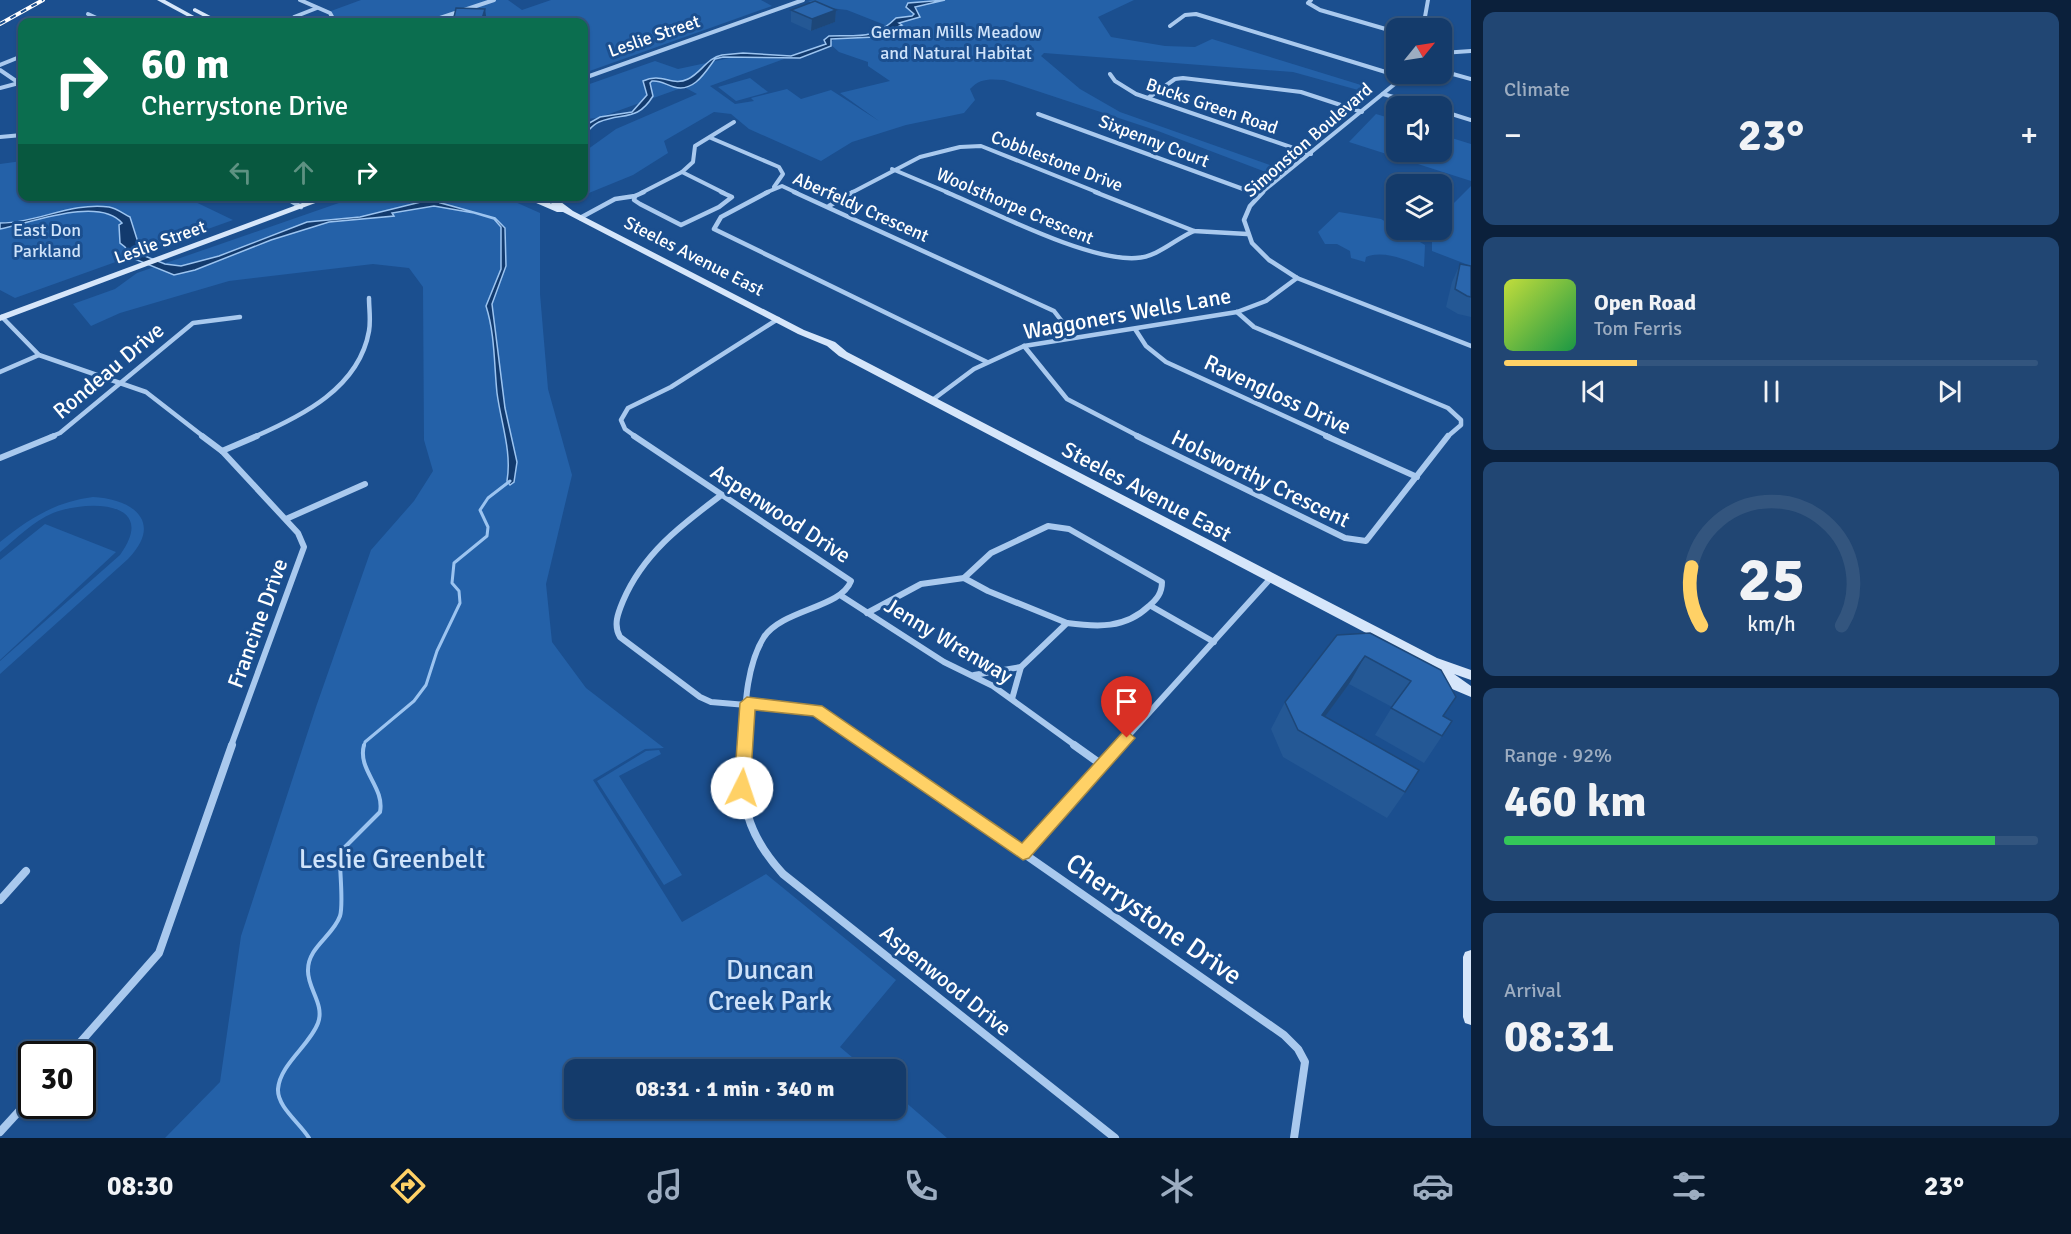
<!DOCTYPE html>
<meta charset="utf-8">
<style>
:root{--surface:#143b6b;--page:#214673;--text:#f1f3f6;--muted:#9dadc1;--line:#33557e;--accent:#ffd166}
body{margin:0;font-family:Signika,sans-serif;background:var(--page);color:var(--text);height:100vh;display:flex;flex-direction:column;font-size:22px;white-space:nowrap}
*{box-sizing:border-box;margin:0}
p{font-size:20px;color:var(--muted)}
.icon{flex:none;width:33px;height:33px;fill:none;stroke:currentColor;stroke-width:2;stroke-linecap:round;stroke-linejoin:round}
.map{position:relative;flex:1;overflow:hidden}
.panel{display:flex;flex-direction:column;gap:12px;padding:12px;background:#0b203b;width:600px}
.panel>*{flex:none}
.top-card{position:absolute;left:18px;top:18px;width:570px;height:183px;border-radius:12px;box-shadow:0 2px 4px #0004,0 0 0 2px var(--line);background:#0b6e4f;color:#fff;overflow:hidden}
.needle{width:39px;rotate:60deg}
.tools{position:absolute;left:1386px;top:18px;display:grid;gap:12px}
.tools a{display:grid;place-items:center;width:66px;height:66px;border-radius:12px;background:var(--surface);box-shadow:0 2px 4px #0004,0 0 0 2px var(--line);font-size:30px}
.speed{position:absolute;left:18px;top:1041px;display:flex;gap:12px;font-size:30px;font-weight:700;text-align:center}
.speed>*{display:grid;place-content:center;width:78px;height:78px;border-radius:50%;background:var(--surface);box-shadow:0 2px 4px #0004,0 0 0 2px var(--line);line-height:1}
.speed .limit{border:3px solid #111;border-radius:9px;background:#fff;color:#111}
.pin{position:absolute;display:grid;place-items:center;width:51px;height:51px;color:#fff;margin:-62px -26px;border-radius:50% 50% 50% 0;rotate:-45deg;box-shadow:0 0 6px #0007}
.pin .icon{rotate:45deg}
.me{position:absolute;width:66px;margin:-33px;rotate:4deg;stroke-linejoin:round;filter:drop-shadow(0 0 4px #0008)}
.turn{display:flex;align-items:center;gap:21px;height:126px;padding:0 24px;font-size:27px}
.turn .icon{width:78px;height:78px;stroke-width:2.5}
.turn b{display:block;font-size:42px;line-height:51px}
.lanes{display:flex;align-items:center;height:57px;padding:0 24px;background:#0003;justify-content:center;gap:30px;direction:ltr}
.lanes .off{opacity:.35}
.big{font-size:45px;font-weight:800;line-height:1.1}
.panel .card{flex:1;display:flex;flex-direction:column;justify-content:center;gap:9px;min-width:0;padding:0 21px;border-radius:12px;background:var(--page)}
.panel .dial{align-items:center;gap:0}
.dial svg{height:156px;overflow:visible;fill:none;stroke:var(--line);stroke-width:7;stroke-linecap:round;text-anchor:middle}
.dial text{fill:var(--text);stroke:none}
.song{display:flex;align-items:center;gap:18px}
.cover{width:72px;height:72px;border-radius:9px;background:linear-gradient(135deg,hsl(70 70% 55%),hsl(140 70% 35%))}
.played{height:6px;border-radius:3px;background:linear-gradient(90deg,var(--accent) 25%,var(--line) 25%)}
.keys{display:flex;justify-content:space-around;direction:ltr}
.heat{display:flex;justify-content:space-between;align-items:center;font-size:33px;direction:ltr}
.charge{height:9px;border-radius:4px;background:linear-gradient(90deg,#34c759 92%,var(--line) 0)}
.trip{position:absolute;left:564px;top:1059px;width:342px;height:60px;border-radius:12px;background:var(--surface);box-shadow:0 2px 4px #0004,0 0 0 2px var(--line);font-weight:800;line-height:60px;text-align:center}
.tabs{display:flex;height:96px;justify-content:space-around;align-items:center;background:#08182b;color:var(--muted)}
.tabs .icon{width:42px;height:42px}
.tabs .active{color:var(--accent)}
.tabs b{font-size:27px;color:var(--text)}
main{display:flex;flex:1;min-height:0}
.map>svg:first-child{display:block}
</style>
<main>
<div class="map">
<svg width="1471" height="1138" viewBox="0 0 1471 1138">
<rect width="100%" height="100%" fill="#1b4f8f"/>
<!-- green -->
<g fill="#2461a8">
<polygon points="361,0 508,0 522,10 551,0 761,0 772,6 584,73 584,22 338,22 331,11"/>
<path d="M815,0h319l-36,17 13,20 54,9 30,1 17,-8 162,50 -5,4 -76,-21 -249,-19 -3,3 39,33 40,23 158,56 -7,6 -113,-43 -154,-51c-14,-1 -24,-2 -34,9l5,11 -11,13 -58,12 -54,17 -31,19 -72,-32 -18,-15 -17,-2 -50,29 4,12 -35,22 -49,20v-43l32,-23 81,-35 -13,-7 -86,31 -14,1v-33l71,-25 23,8 61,-13 45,3 -74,27 25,18 19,-3 -3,-3 36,-9 14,10 30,-9 48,31 -39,-28 50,-12 -22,-15v-4l-29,-10 -10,-9 9,-6 19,1 28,-13 -38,-15 -25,-3 -14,-6z"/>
<polygon points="750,78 768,92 736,101 718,87"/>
<polygon points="1376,114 1396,120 1396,152 1442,152 1442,135 1471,144 1471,181 1349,142"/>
<polygon points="22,161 22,196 185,197 233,220 15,298 0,290 0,164"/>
<polygon points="1471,186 1471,266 1432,251 1432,230 1442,230 1442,215"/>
<polygon points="356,197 504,197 540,213 540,294 548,389 572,475 546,584 552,642 586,688 664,748 645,749 593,780 682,922 766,874 896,980 840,1047 866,1069 574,1070 574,1108 896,1108 896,1094 947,1138 165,1138 220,1082 241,936 316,707 371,550 414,501 433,471 424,440 423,287 409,268 373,264 229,281 120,313 91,326 73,304 115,289 137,273"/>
<path d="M1339,212l42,7 44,26 -1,22c-19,-7 -39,-17 -58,-10l-1,5 -14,-4 -1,-7 -13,-7h-12l-7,-12z"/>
<path d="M93,497c40,2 71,25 35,62l-128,115v-13l120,-106c39,-54 -31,-56 -67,-42 -20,8 -37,26 -53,39v-10c30,-24 55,-40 93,-45z"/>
<polygon points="45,524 116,552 0,660 0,560"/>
<polygon points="659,750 661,754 619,776 682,875 664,885 597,781 646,751"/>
</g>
<!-- water -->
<g fill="#123a6d" stroke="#9cc4f0" stroke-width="1.5">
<path d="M945,0l-30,7 5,10 -21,6 3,2 -27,12 -44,2v7l-31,12 -77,-1 -8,2c-9,12 -21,34 -41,28 -8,-2 -13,-7 -22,-6l-2,2 3,13c-16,26 -30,16 -54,26 -7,3 -10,9 -15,12v-8l16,-9 32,-5 15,-17 -4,-14c19,-9 29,6 45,-2 13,-6 19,-21 34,-24l21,-2 48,3 35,-12 -2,-4 5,-4c29,-1 45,4 67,-18l16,-2 2,-2 -8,-7 2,-4z"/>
<path d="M441,197h14l-14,6 54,15 10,10 1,38 -14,38 13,104 12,54 -3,20 -4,3 -3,-4c5,-29 -6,-58 -10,-88 -3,-29 -2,-59 -11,-87l15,-37v-42l-7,-8 -20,-6 -40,-7 -42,7 2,3 -65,6 -58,18 -76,30 -21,5 -42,-17 -7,-11 -5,-4 -1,-18 3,-2c-23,-27 -92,0 -122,6v-6c37,0 71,-21 109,-16 7,1 15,7 21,10l12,38 23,9 16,2 38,-10 88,-34 53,-5z"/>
</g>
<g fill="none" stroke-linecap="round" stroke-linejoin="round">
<!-- stream-far1 -->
<polyline stroke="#9cc4f0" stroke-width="3" points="364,746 365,742 414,701 426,685 437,651 460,603 459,591 452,583 454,563 487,536 488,527 480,510 488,498 510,481"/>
<!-- stream -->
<path stroke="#9cc4f0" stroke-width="4" d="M309,1138c-9,-15 -32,-31 -31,-49 2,-25 32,-44 40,-66 7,-19 -11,-35 -10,-53 0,-23 25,-34 32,-54 4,-12 -1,-48 0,-64l40,-40c5,-25 -23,-42 -16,-67"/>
<!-- street-far3 -->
<g stroke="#a9c9ee" stroke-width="4">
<polyline points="300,0 330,13 335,22"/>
<polyline points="1311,0 1308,3 1320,10 1396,32"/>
<polyline points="88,14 105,22"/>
<polyline points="294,17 317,8"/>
<polyline points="428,22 494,0"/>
<polyline points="1170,26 1185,15 1196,14 1402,77"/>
<polyline points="1423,28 1428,0"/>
<polyline points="1442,53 1471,51"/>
<polyline points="0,65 22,56"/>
<polyline points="0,70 19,83"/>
<polyline points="1442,71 1471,79"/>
<polyline points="1110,74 1115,81 1136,94 1311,154"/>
<polyline points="584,78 803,0"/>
<polyline points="0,88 19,83 22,85"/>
<polyline points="1383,94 1425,106"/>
<polyline points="1148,98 1175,79 1183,78 1301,92 1362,112"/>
<polyline points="1442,111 1471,120"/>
<polyline points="1038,114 1254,193"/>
<polyline points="0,137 22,135"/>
<polyline points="711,138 779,167 783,174 774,187"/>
<polyline points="892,169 949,193"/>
<polyline points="682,172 724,193"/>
<polyline points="641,193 682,172 693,162 695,146 734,122"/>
<polyline points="765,193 782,186 797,193"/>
<polyline points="851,193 920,157 960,147 981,146 1099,193"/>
<polyline points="1261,193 1407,74"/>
</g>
<!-- street-far2 -->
<g stroke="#a9c9ee" stroke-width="4.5">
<polyline points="768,192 721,217 714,229 987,362"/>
<polyline points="794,192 1054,311 1074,337"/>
<path d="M946,192c48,20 141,69 190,66 22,-1 39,-19 58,-27"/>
<polyline points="1095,192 1194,231 1247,234"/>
<polyline points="1250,192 1259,195"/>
<polyline points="1263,192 1250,206 1244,220 1252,243 1269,260 1297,278 1471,346"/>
<polyline points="283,196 301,207"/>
<polyline points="635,196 634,200 640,204 681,225 719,207 732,197 721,192"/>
<polyline points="829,206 853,192"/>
<polyline points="580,218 615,199 635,196 644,192"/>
<polyline points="1237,312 1254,327 1448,408 1461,420 1461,425 1447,437"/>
<polyline points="2,317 39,355 146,392 204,437"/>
<polyline points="1135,329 1146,346 1166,362 1330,437"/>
<polyline points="1024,346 1067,399 1140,437"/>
<polyline points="0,372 39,355"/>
<polyline points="931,401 974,369 1024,346 1237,312 1266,301 1297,278"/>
<polyline points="50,437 60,433 193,323 240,317"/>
<path d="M254,437c48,-21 105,-49 115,-106 2,-11 0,-22 0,-33"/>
<polyline points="636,437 625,429 621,420 628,408 671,387 778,319"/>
</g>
<!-- street-far1 -->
<g stroke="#a9c9ee" stroke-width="6">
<polyline points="202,436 222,451 298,533 304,547 231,746"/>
<path d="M634,436l217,145c-10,27 -68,28 -87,56 -19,30 -19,76 -21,109"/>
<polyline points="1137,436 1345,538 1366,541 1448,436"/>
<polyline points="1326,436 1417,477"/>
<polyline points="222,451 257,436"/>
<polyline points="0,458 54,436"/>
<path d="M720,496c-40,30 -77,58 -97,105 -5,12 -10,24 -3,36l80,60 11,5 106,9 53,35"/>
<polyline points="286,519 365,484"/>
<polyline points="964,578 988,591 1067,623"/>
<polyline points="840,595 944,662 993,686 1076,746"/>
<polyline points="1151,606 1214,642"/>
<path d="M867,613l54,-29 43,-6 27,-25 57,-27 21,3 93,53c0,11 -5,17 -13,24 -24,23 -52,21 -82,17l-46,44 -9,32"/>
<polyline points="974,675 1021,667"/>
<polyline points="1119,746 1270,579"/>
</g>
<!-- street -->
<g stroke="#a9c9ee" stroke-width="8">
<path d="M743,745c-3,54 2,88 40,129l332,264"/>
<polyline points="868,745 1284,1035 1298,1049 1305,1062 1294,1138"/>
<polyline points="1074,745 1102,765"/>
<polyline points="1023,853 1120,745"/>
<polyline points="0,900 26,871"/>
<polyline points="70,1054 159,953 232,745"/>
<polyline points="0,1132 32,1097"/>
</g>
<!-- secondary -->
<g fill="#d6e6fa" fill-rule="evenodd">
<polygon points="157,0 165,0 205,22 198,22"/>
<polygon points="195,8 220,21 221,22 214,22 193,11 193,9"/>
<polygon points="321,196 334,196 0,321 0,315"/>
<polygon points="520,196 533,196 552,204 543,196 553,196 573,211 804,330 835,342 847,352 1437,658 1471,670 1471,680 1454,674 1471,686 1471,697 1452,689 1429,666 839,356 827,346 798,334 563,212 557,212"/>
<polygon points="1471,950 1471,1025 1465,1023 1463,1017 1463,957 1465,952"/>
</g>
<defs>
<polyline id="rail" points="0,24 43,0"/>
</defs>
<!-- rail casing -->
<use href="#rail" stroke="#fff" stroke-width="4"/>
<!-- rail -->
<use href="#rail" stroke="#1b4f8f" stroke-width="2" stroke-dasharray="6" stroke-linecap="butt"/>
</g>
<!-- wall -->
<g fill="#245895">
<polygon points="791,10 836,10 835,22 811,31 791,22"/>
<polygon points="1460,264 1471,266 1471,317 1458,314 1446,307 1452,282"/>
<polygon points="1370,633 1443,716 1442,736 1424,763 1375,735 1392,707 1349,684 1325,716 1405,792 1387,818 1283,757 1271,729 1285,702"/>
</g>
<!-- shaded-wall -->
<g fill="#1d4779">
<polygon points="485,9 487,22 481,22"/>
<polygon points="836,10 835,22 811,31 812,19"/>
<polygon points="1365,656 1349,684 1310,737 1322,715"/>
</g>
<!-- building -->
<g fill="#2a66ad" stroke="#1d4779" stroke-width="1.5">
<polygon points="815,1 836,10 812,19 791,10"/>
<polygon points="456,8 485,9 481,22 453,22"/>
<polygon points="1460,264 1471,266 1471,297 1467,296 1455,289"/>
<polygon points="1370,633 1441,670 1456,697 1443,716 1452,721 1442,736 1391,708 1411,681 1365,656 1322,715 1419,770 1405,792 1298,730 1285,702 1337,635"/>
</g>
<!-- route -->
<polygon fill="#ffd166" stroke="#a68842" stroke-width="1.5" points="747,697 822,706 1022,843 1122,733 1127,731 1135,738 1029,858 1023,860 813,716 755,710 750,788 747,792 736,792 734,788 740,703"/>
<g text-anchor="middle" stroke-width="6" stroke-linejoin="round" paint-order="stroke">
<!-- far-park labels -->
<g font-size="18" fill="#cfe3fa" stroke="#1b4f8f">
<text x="956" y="38">German Mills Meadow<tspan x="956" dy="21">and Natural Habitat</tspan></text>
<text x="47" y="236">East Don<tspan x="47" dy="21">Parkland</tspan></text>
</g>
<!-- far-street labels -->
<g font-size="18" fill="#fff" stroke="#1b4f8f">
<text transform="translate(654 36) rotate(-19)" y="6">Leslie Street</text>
<text transform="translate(1212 106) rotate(19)" y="6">Bucks Green Road</text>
<text transform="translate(1308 140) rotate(-41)" y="6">Simonston Boulevard</text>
<text transform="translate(1154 141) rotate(21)" y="6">Sixpenny Court</text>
<text transform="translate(1057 161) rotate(21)" y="6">Cobblestone Drive</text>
<text transform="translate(1015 206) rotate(23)" y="6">Woolsthorpe Crescent</text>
<text transform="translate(861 207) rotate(24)" y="6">Aberfeldy Crescent</text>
<text transform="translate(160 242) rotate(-20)" y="6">Leslie Street</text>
<text transform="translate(694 256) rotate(27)" y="6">Steeles Avenue East</text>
</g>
<!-- street labels -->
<g font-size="22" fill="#fff" stroke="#1b4f8f">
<text transform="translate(1127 313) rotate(-10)" y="8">Waggoners Wells Lane</text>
<text transform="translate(108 370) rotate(-40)" y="8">Rondeau Drive</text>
<text transform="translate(1278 394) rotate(25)" y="8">Ravengloss Drive</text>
<text transform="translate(1261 478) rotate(26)" y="8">Holsworthy Crescent</text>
<text transform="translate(1147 491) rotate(28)" y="8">Steeles Avenue East</text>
<text transform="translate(781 513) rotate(33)" y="8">Aspenwood Drive</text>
<text transform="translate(257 623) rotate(-70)" y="8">Francine Drive</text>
<text transform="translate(949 640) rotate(31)" y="8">Jenny Wrenway</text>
<text transform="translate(946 980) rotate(39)" y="8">Aspenwood Drive</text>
</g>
<!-- near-park labels -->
<g font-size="27" fill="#cfe3fa" stroke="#1b4f8f">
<text x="392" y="868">Leslie Greenbelt</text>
<text x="770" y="979">Duncan<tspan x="770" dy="31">Creek Park</tspan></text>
</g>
<!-- near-street labels -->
<g font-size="27" fill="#fff" stroke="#1b4f8f">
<text transform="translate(1154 919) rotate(35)" y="9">Cherrystone Drive</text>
</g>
</g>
</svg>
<div class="tools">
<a><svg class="needle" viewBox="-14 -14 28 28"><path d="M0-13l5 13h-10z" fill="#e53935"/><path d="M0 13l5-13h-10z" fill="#9dadc1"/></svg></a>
<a><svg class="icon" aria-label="sound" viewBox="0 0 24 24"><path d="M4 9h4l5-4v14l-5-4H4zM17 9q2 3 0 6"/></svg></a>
<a><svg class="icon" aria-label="layers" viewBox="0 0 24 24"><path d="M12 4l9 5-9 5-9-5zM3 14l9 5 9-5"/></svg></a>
</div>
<div class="speed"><div class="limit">30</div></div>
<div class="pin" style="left:1127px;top:738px;background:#d93025"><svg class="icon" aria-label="arrive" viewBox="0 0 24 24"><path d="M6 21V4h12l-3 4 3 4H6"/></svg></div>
<svg class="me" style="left:742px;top:788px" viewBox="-20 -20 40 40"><circle r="19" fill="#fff"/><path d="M0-13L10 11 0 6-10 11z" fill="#ffd166"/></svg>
<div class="trip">08:31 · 1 min · 340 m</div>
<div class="top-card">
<div class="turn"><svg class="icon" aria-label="right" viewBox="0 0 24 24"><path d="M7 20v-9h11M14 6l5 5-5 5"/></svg><div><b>60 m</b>Cherrystone Drive</div></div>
<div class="lanes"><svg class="icon off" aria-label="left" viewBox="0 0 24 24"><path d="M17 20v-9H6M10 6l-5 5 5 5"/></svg><svg class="icon off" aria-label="ahead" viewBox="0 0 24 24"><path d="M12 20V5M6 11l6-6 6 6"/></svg><svg class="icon" aria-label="right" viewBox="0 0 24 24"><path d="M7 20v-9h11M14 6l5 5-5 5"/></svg></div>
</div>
</div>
<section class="panel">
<div class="card"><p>Climate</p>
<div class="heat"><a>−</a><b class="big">23°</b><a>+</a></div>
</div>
<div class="card">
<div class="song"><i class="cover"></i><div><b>Open Road</b><p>Tom Ferris</p></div></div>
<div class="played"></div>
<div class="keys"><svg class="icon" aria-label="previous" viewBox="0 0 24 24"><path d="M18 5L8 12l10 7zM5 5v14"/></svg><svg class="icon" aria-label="pause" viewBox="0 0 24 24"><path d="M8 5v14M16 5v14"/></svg><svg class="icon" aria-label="next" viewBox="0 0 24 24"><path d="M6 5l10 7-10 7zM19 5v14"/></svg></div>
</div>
<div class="card dial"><svg viewBox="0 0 100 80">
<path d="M14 69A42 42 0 1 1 86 69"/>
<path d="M14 69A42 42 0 0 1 9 39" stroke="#ffd166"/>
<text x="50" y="56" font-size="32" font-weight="700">25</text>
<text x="50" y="72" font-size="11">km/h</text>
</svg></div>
<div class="card"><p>Range · 92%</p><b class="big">460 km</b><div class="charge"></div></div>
<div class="card"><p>Arrival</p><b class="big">08:31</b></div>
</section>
</main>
<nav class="tabs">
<b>08:30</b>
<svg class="icon active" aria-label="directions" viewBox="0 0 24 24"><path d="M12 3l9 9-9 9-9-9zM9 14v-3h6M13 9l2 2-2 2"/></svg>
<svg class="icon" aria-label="music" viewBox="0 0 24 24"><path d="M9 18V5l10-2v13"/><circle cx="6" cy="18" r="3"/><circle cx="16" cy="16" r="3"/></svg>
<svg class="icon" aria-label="phone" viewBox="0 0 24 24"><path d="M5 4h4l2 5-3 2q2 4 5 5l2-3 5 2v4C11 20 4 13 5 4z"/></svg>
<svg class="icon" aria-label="climate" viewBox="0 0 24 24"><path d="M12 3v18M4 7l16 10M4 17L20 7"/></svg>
<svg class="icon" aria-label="car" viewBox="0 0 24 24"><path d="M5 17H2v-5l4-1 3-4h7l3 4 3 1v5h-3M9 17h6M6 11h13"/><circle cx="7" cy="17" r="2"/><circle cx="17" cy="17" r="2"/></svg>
<svg class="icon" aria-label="filters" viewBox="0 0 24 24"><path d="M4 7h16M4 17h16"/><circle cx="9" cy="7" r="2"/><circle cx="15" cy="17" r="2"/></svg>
<b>23°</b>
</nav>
